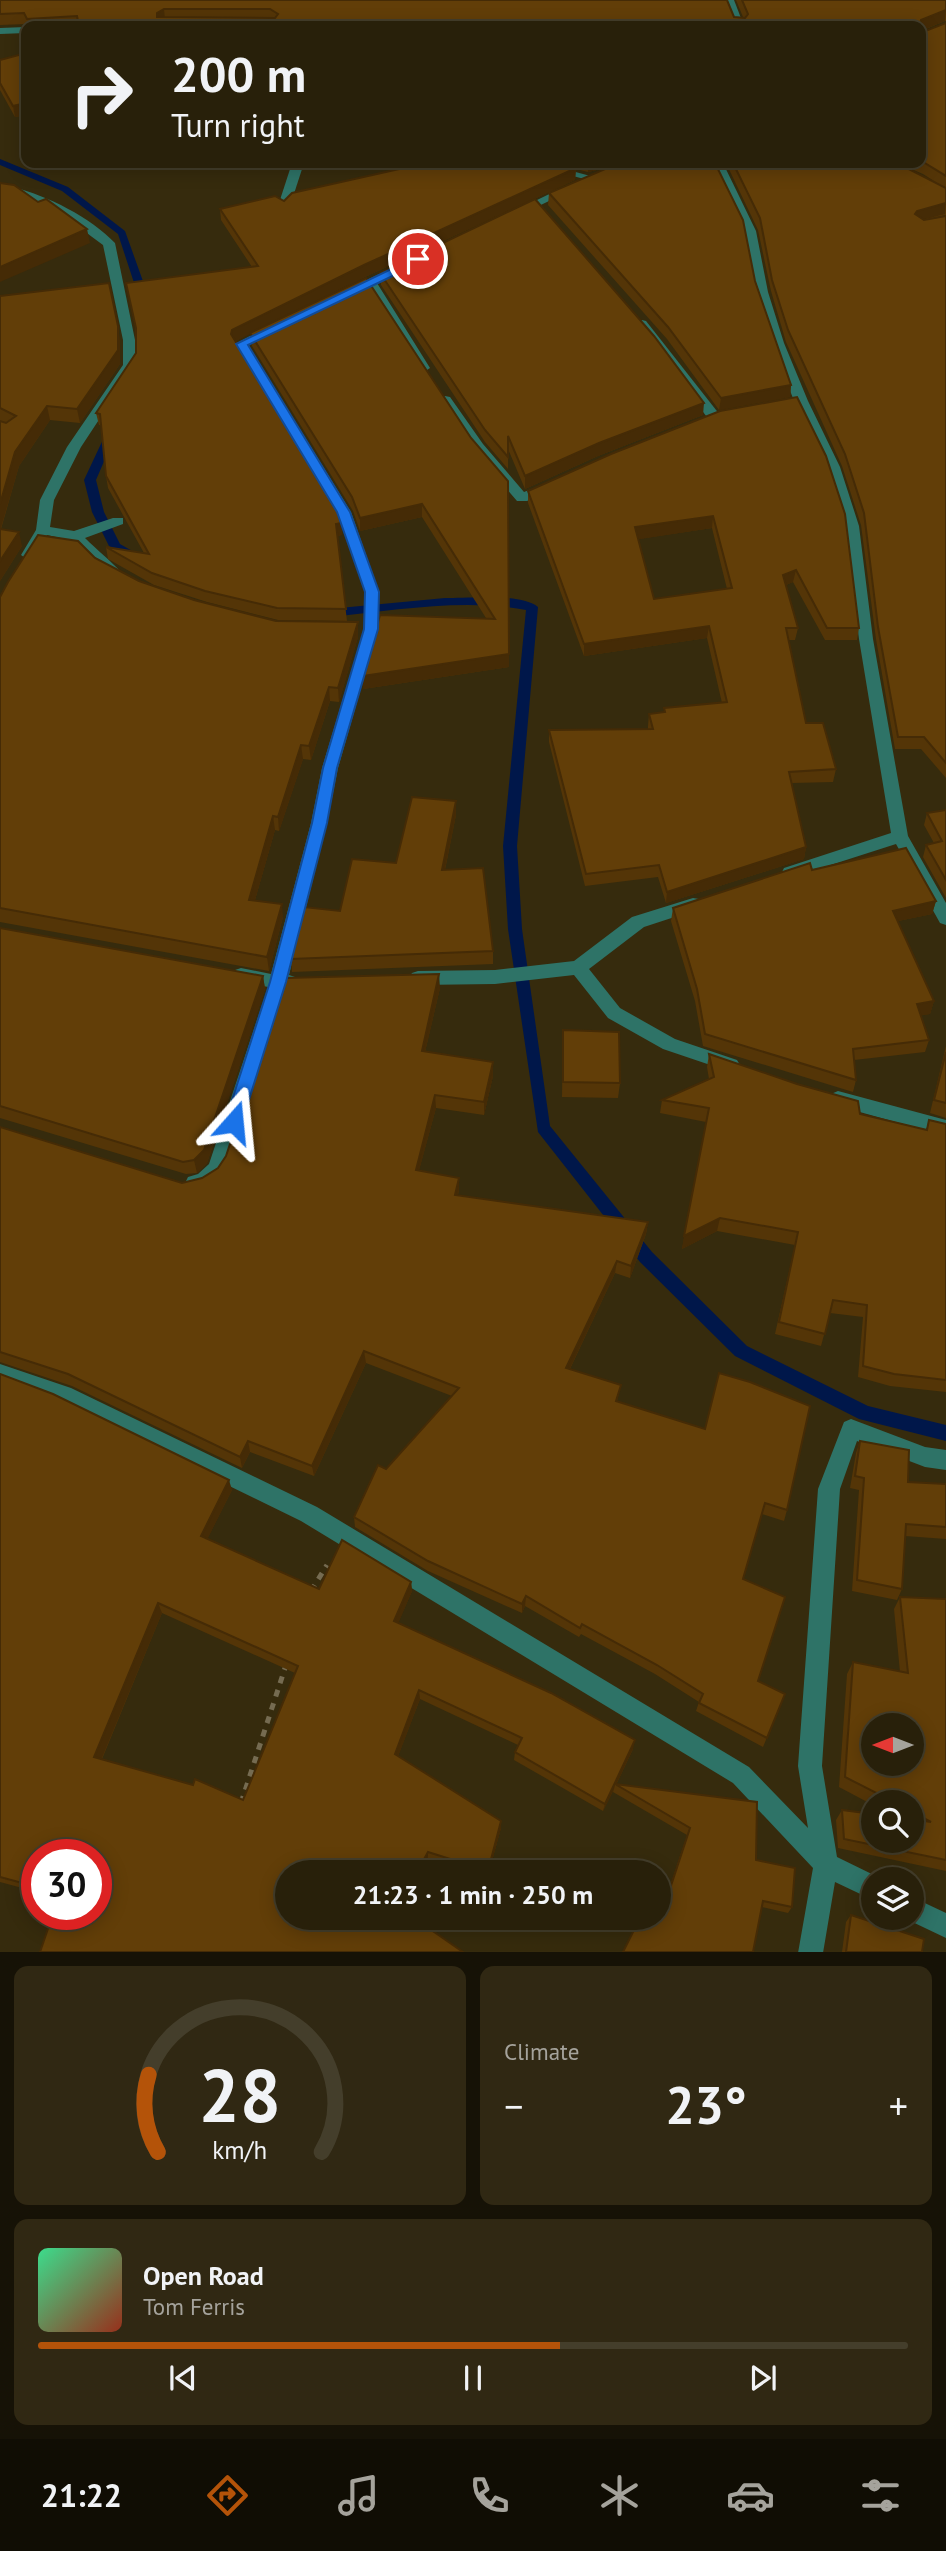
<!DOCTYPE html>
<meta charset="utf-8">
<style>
:root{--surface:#28200a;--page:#302813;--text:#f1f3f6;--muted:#a5a39c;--line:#443e2b;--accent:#b45309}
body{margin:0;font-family:"PT Sans",sans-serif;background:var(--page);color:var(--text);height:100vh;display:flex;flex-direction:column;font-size:26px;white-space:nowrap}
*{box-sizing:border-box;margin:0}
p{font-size:23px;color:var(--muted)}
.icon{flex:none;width:38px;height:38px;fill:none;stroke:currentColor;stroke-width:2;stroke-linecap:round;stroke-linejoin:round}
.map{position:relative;height:1952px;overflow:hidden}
.side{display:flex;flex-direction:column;gap:14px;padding:14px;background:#161206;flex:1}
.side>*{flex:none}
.top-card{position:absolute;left:21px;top:21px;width:905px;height:147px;border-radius:14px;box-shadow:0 4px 18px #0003,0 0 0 2px var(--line);background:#28200a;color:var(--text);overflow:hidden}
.needle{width:46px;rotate:270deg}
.tools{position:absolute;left:861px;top:1713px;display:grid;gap:14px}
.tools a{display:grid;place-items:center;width:63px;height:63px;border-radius:50%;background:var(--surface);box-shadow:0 4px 18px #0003,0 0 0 2px var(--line);font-size:35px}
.speed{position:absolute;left:21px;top:1839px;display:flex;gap:14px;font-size:35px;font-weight:700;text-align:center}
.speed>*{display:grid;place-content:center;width:91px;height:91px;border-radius:50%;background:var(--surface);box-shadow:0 4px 18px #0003,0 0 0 2px var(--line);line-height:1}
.speed .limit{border:10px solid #d22;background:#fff;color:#111}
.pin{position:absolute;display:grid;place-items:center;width:60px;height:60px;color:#fff;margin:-30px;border:4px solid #fff;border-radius:50%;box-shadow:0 2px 7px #0007}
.me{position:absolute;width:77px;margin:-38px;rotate:18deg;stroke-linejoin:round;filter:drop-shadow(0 0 5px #0008)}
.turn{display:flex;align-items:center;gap:24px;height:147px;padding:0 35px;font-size:32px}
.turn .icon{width:91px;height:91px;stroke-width:2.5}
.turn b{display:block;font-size:49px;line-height:60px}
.big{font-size:52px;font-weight:700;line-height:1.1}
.side .tile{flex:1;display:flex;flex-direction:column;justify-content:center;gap:10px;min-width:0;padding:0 24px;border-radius:14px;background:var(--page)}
.side .dial{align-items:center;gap:0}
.dial svg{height:182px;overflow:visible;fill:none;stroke:var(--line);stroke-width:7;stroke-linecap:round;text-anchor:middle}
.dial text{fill:var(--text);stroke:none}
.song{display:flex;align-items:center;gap:21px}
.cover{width:84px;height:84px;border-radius:10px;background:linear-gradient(135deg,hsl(150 70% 55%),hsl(10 70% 35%))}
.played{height:7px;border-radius:4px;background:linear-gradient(90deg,var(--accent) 60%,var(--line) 60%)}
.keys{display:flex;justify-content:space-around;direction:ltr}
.heat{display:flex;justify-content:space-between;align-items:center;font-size:38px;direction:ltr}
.side .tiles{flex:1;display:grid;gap:14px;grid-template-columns:1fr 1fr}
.tile:last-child{grid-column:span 2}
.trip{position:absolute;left:275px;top:1860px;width:396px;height:70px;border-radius:35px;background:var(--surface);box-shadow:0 4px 18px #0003,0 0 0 2px var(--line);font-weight:700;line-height:70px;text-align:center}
.dock{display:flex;height:112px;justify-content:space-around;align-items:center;background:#100d04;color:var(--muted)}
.dock .icon{width:49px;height:49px}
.dock .on{color:var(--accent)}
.dock b{font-size:32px;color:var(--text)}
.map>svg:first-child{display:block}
</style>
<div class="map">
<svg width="946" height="1953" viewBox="0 0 946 1953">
<rect width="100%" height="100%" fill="#362b0d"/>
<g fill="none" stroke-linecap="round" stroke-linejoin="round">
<!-- stream -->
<g fill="#00174a" fill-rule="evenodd">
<polygon points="0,159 68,187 125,231 149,298 148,300 139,298 118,234 62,191 0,165"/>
<polygon points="112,428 117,431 96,480 104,512 120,544 141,556 143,559 137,563 109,546 92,512 84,480 107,431"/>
<path d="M445,598c23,0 76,-5 93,9l-21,239 5,83 28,197 102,126 95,94 121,60 78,19v16l-87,-22 -124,-63 -95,-94 -102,-130 -30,-203 -5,-83 23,-236c-65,-12 -132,1 -197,7l-6,-4 6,-4z"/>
</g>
<!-- path -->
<g stroke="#756b51" stroke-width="5" stroke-dasharray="7 7" stroke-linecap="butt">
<polyline points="311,1591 327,1565"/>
<polyline points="241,1803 286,1665"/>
</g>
<!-- street -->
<g fill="#2e7367" fill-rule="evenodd">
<polygon points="724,0 734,0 744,26 734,26"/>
<polygon points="26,27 26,33 0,34 0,28"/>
<polygon points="292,163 304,163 290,206 284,210 278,206"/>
<polygon points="523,163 542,163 598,178 592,181"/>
<polygon points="711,163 723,163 756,231 768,292 784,343 808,401 840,467 859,526 873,639 908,836 946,903 946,925 940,923 896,844 790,878 782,872 784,868 891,833 859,639 845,526 826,467 794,401 772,343 756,292 744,231"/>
<polygon points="566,186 576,188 520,215 510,213"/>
<path d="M13,187c35,9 77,30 102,56l20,97v25l-54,82 -27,53 -4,27 24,4 39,-13h10v6l-38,14c12,12 26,23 37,35l-7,5 -16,-8 -29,-30 -23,-5 -14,23 -5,2 -7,-5 15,-25 4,-30 27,-53 56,-82v-25l-20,-95c-30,-22 -64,-51 -103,-51v-6z"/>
<polygon points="402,263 406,264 406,270 377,283 430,368 424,372 418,368 367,288 348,296 342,292"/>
<polygon points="642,320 646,321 720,415 720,421 710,421 638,327 638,321"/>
<path d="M272,324l6,4 -2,3 -28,14 103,167 28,80 -1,37 -40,139 -11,55 -38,152 6,2 3,5 -3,5 -10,2 -61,185c-11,10 -20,21 -36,15l-3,-6 3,-6 10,-3 11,-10 59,-177 -33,-7 -3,-5 3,-5 6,-2 30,6 40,-151 11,-55 42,-139 1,-37 -28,-80 -102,-168z"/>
<polygon points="445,396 450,397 483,444 524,492 549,482 556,486 554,489 527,501 517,501 473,450 438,400"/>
<polygon points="693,898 699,899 701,904 699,909 644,927 589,969 620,1008 675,1039 737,1060 740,1065 737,1070 731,1072 663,1049 608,1018 574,975 495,984 418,985 412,983 409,978 412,973 418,971 495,970 574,961 632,917"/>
<polygon points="838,1091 946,1120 946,1136 831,1104 829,1099 831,1094"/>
<polygon points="0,1364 71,1388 317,1507 749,1767 808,1828 798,1766 818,1489 844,1422 851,1419 925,1447 946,1450 946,1470 925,1467 857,1441 840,1489 822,1766 837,1857 882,1879 873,1880 873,1900 835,1882 823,1953 798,1953 813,1868 733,1783 301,1521 59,1403 0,1382"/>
<polygon points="912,1897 946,1913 946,1938 904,1918 912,1918"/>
</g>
</g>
<!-- wall -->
<g fill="#543507" fill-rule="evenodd">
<path d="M0,0l743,17 -7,-17h210v21h-1l-24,10 2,1 23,-9v192l-21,5 21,-4v562l-25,-29h-26l-19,-110 -15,-114 -19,-59 -56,-124 -15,-51 -13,-61 -32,-67h194v-137h-893l-1,-2 -26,1zM902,165l21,9 14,9z"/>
<polygon points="26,53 26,115 15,117 0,90 0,60"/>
<polygon points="106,163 147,163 145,167 106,165"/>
<polygon points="426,163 715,163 791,385 790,397 719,410 667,339 548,205 549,193 610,167 588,172 576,169 575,180 365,277 270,324 471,438 509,667 363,689 486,618 422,517 360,531 353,511 252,346 250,333 236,341 341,523 342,535 337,536 347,621 278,620 207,602 154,585 108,559 106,547 144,553 108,488 106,476 101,425 99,425 96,413 136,353 136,331 126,283 252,267 221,220 220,209 284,201"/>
<polygon points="380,273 703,415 598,456 525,489 508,449 508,469 485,442 381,285"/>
<polygon points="0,296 120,340 120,364 80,423 50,420 19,466 1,529 22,546 0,581"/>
<path d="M720,411l139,217 -2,12h-32l-32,-58 -7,3 12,43 -3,12h-7l18,83 30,46 -3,13 -41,1 14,64 -2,12 -138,44 -8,-26 -73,9 -36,-144v-12l99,-1v-3l1,-12 15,-2v-4l58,-5 -15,-65 -123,18 -56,-153v-12zM712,528l15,61 -73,10 -16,-60z"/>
<polygon points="95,558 139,581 194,600 276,621 358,637 339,702 330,701 311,760 303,759 279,831 275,830 255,900 283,917 269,971 0,922 0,597"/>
<polygon points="456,801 456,815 445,870 493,951 493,964 292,972 291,959 340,911 396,863"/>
<polygon points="946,810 946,898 923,857 926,845 934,843 924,825 927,813"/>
<polygon points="812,870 936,901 932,914 898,921 934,1001 930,1014 921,1015 929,1040 925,1052 854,1060 856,1080 853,1092 703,1046 695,1001 671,921 673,908"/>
<polygon points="0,928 263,976 265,989 207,1163 197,1173 186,1174 0,1118"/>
<polygon points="440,988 425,1052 493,1076 484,1115 436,1108 419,1170 459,1190 458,1195 648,1222 646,1234 630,1278 615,1273 570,1369 621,1385 617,1401 787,1510 784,1521 762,1514 743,1579 758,1681 785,1694 763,1747 696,1711 699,1702 655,1674 581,1634 579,1637 525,1606 522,1613 428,1571 355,1527 354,1517 386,1469 452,1396 366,1363 314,1476 250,1452 242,1468 72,1386 0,1362 0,1127 182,1183 202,1178 218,1168"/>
<polygon points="563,1030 620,1083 618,1098 562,1097"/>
<polygon points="946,1046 946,1118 930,1113"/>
<polygon points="709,1054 860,1114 926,1130 929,1120 946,1124 946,1392 890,1386 858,1377 863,1317 830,1313 821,1346 775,1334 795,1245 717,1231 682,1249 706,1122 660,1113 662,1100 709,1079 707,1067"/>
<path d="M0,1374l232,116 -25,49 112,50 92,-7 1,9 -14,32 235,126 -17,36 140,75 36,47 -4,6 -26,-6 -100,3 25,-75 -74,-43 1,-3 -11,22 -89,-51 1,-8 3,-7 -98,-46 -22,57 103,65v7l-12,44h-19l-42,-12 -141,12 -191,42 -59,-59v37l-37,-10zM162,1613l133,60 -52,127 -141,-41z"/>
<polygon points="860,1441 908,1482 946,1484 946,1539 905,1536 902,1589 897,1600 852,1591 859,1490 850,1488 856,1453"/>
<polygon points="900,1597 946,1599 946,1871 838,1848 836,1820 842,1810 912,1841 912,1802 873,1802 873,1805 839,1787 847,1674 853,1662 900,1672 894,1609"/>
<polygon points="851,1915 922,1952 842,1952 846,1922"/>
</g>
<!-- shaded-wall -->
<g fill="#452b06">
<polygon points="164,9 165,20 157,17 157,13"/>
<polygon points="946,10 945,21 920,31 921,20"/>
<polygon points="26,103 26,115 15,117 13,106"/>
<polygon points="588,163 627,163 588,172"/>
<polygon points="576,168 575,180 365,277 234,342 231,334 232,330 364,265"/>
<polygon points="946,203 945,214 914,222 915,214 917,211"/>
<polygon points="87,229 90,243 0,282 0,267"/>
<polygon points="118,326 120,340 120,364 80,423 77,409"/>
<polygon points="791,385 790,397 719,410 721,398"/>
<polygon points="704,403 703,415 598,456 525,489 525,476 599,443"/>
<polygon points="47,406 50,420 19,466 0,531 0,504 15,452"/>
<polygon points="422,504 422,517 360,531 360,518"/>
<polygon points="713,516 712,528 634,540 635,527"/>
<polygon points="341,523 342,535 337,536 336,524"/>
<polygon points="19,532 22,546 0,581 0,561"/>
<polygon points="796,570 793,582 781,587 783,575"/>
<polygon points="358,622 358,637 339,702 338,688"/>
<polygon points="709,626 707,638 584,656 584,644"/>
<polygon points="509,654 509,667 363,689 363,676"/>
<polygon points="329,687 330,701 311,760 309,746"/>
<polygon points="301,745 303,759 279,831 278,817"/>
<polygon points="456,801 456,815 442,884 442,870"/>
<polygon points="273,816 275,830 251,914 249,900"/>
<polygon points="806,847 804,859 666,903 667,892"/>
<polygon points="936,901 932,914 889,923 893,911"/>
<polygon points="282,904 283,917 269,971 267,957"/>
<polygon points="439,974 440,988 422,1065 422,1051"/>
<polygon points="263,976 265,989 207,1163 197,1173 194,1160"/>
<polygon points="934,1001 930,1014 913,1017 917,1004"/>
<polygon points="493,1062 493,1076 484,1115 484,1102"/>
<polygon points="435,1095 436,1108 416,1182 416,1170"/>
<polygon points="459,1178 459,1190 455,1207 455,1195"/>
<polygon points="720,1218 717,1231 682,1249 684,1236"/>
<polygon points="648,1222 646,1234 630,1278 631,1266"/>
<polygon points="617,1261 615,1273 565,1379 566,1368"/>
<polygon points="364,1351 366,1363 314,1476 312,1466"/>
<polygon points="248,1441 250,1452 242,1468 240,1457"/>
<polygon points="229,1480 232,1490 204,1546 201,1536"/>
<polygon points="411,1582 412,1591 395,1631 394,1621"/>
<polygon points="526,1596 525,1606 522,1613 522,1604"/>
<polygon points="158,1603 162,1613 99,1765 94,1757"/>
<polygon points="419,1690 420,1699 396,1762 395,1754"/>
<polygon points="635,1740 633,1749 616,1785 615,1784 614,1789 603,1811 605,1804"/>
<polygon points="501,1821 501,1828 489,1872 488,1872"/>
<polygon points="428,1852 428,1860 421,1872 417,1872"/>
</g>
<!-- building -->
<g fill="#623e08" stroke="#452b06" stroke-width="2" fill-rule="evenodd">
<path d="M0,0h727l7,17 11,1 3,-4 -6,-14h204v10l-25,10 -1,6h-841l-2,-10 -50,3 -3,-6 -24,1zM164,9h106l8,5 -3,4 -118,-1v-4z"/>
<polygon points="946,23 946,176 920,160 920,31 923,32"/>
<polygon points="26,53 26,103 13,106 0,83 0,60"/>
<polygon points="426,163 556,163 576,168 364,265 232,330 231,334 334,501 341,523 336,524 346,609 277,608 205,591 152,573 106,547 149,554 106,476 100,414 96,413 136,353 136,328 126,283 258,266 220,209 275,196 284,201 292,193"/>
<polygon points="619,163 715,163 743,220 755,281 791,385 721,398 668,327 549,193"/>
<polygon points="733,163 897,163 946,188 946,203 917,211 915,214 924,220 946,216 946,763 924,737 898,737 878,627 864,513 845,454 788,330 772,280 760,218"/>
<polygon points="0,183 14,185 38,202 46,199 87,229 0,267"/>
<polygon points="535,199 654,336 704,403 599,443 525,476 508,436 508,457 485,430 380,273"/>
<polygon points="366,278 471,438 508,481 509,654 363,676 380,615 495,619 422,504 360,518 352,497 250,333"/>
<polygon points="109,283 118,326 118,350 77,409 47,406 15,452 0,504 0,421 6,423 16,416 0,408 0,296"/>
<path d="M797,397l29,59 19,58 14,114h-32l-31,-58 -13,5 15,53h-12l20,95h17l13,46 -47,3 17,75 -139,45 -8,-27 -73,9 -37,-144 104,-1 -4,-15 16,-2 -1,-4 63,-6 -18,-76 -125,18 -56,-153 83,-37 109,-43zM713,516l19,72 -78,11 -19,-72z"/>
<polygon points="0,529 19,532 0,561"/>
<polygon points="38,535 78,541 95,558 139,581 194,600 276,621 358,622 338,688 329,687 309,746 301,745 278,817 273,816 249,900 282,904 267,957 0,908 0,597 8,582"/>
<polygon points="412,797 456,801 442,870 483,868 493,951 291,959 304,907 340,911 352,859 396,863"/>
<polygon points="946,810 946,880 926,845 942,841 927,813"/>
<polygon points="906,848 936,901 893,911 934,1001 917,1004 929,1040 853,1049 856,1080 705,1034 697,989 673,908 810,863 812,870"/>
<polygon points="0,928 263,976 204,1150 194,1160 183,1162 0,1106"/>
<polygon points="439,974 422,1051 493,1062 484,1102 435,1095 416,1170 459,1178 455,1195 648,1222 631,1266 617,1261 566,1368 621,1385 616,1401 705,1429 719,1373 750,1382 810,1406 787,1510 765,1503 743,1579 785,1597 758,1681 785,1694 767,1738 699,1703 703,1694 657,1665 582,1624 580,1628 526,1596 522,1604 428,1561 354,1517 378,1465 386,1469 459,1388 364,1351 312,1466 248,1441 240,1457 68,1374 0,1352 0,1127 182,1183 202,1178 218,1168 226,1156 285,978"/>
<polygon points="563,1030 619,1032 620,1083 563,1082"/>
<polygon points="946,1052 946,1103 934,1100"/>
<polygon points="709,1054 797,1084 858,1101 860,1114 927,1130 929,1120 946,1124 946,1380 894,1374 863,1366 867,1305 833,1300 825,1334 779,1322 798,1232 720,1218 684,1236 709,1108 662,1100 714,1077"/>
<path d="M0,1374l53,20 176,86 -28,56 118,53 23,-49 69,42 -17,39 157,72 84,47 -30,64 -90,-52 7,-14 -103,-48 -24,64 106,67 -13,50 -60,-19 -11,20h-130v46h127l49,34h-423l13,-38h43v-59h-59v32l-37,-10zM158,1603l140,63 -55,134 -48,-21 -2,6 -99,-28z"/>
<polygon points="860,1441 909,1450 908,1482 946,1484 946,1527 906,1524 902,1589 857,1580 864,1478 855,1476"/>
<path d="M900,1597l46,2v261l-102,-21 -2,-29 31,4v27h39v-22l19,3 -19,-10v-10h-18l-49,-25 8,-115 55,11zM873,1726h39v38h-39z"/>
<polygon points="615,1784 757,1802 756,1860 795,1868 792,1907 763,1901 753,1952 623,1952 640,1918 658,1918 658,1908 663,1910 690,1828"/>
<polygon points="851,1915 924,1939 922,1952 846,1952"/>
</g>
<!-- route -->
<polygon fill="#1a73e8" stroke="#114b97" stroke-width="2" points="418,256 422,257 422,262 248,345 350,512 379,592 378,629 337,768 327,823 286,982 242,1122 240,1127 228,1127 225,1122 270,982 312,823 323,768 364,629 365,592 337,512 236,344"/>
</svg>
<div class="tools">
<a><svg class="needle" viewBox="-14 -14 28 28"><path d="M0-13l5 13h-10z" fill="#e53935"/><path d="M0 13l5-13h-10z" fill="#a5a39c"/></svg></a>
<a><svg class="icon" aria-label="search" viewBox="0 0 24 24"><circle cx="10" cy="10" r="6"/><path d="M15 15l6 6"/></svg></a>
<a><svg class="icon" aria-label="layers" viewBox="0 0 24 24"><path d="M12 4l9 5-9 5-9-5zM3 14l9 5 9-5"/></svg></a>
</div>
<div class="speed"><div class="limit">30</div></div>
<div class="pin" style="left:418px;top:259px;background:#d93025"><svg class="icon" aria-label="arrive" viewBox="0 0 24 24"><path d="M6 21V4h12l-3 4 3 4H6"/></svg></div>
<svg class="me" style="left:234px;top:1122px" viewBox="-20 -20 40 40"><path d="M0-17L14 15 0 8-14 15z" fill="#1a73e8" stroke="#fff" stroke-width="4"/></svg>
<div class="trip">21:23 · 1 min · 250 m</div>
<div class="top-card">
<div class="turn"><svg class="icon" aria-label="right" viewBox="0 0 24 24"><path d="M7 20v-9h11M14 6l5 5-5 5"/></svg><div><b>200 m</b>Turn right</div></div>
</div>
</div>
<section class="side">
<div class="tiles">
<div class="tile dial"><svg viewBox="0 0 100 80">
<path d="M14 69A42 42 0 1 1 86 69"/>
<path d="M14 69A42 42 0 0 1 10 35" stroke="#b45309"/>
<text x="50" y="56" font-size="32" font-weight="700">28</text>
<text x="50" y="72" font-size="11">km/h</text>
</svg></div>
<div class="tile"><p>Climate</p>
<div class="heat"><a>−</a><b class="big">23°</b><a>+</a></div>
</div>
<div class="tile">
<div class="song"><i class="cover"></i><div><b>Open Road</b><p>Tom Ferris</p></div></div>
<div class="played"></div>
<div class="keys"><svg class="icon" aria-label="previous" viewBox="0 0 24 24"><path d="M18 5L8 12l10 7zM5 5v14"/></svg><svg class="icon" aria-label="pause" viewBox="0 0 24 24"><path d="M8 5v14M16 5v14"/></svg><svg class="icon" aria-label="next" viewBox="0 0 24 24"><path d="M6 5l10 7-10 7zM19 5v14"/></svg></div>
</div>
</div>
</section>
<nav class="dock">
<b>21:22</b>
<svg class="icon on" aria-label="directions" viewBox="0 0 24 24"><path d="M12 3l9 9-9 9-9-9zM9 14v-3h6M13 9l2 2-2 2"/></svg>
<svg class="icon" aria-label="music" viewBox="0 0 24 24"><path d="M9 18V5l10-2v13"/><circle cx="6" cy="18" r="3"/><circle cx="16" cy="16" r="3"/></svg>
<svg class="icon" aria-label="phone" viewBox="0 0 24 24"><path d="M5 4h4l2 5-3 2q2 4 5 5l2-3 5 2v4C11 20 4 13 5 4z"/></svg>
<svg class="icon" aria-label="climate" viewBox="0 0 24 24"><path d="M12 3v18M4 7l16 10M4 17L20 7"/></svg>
<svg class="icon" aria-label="car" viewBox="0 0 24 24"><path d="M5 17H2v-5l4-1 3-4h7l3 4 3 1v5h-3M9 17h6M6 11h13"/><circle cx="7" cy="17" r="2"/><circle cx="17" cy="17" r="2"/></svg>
<svg class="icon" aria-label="filters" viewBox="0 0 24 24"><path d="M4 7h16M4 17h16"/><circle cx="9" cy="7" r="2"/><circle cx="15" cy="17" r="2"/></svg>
</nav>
